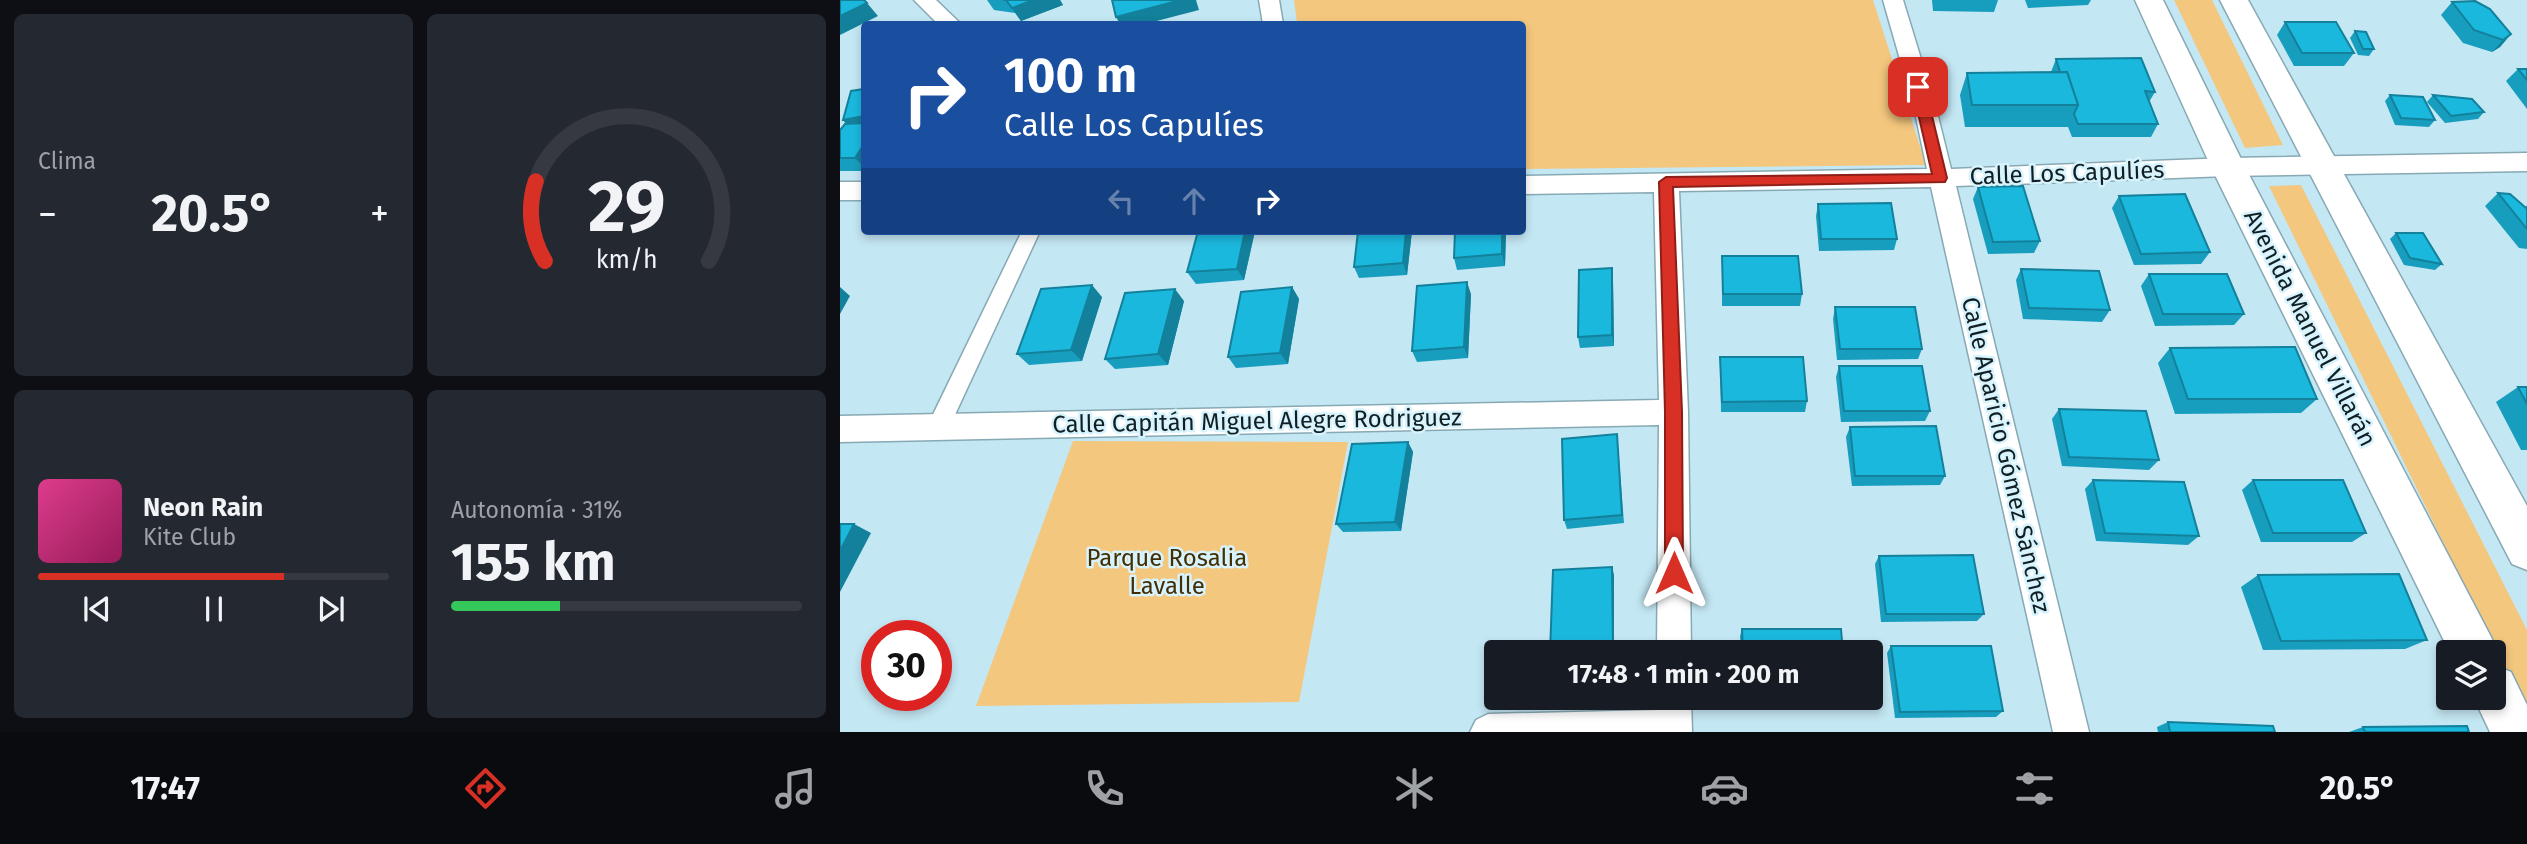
<!DOCTYPE html>
<html lang="es">
<meta charset="utf-8">
<style>
:root{--surface:#171b24;--page:#242831;--text:#f1f3f6;--muted:#9ea1a6;--line:#363941;--accent:#d93025}
body{margin:0;font-family:"Fira Sans",sans-serif;background:var(--page);color:var(--text);height:100vh;display:flex;flex-direction:column;font-size:26px;white-space:nowrap}
*{box-sizing:border-box;margin:0}
p{font-size:23px;color:var(--muted)}
.icon{flex:none;width:38px;height:38px;fill:none;stroke:currentColor;stroke-width:2;stroke-linecap:round;stroke-linejoin:round}
.map{position:relative;flex:1;overflow:hidden}
.drawer{display:flex;flex-direction:column;gap:14px;padding:14px;background:#0d0f14;width:840px}
.drawer>*{flex:none}
.top-card{position:absolute;left:21px;top:21px;width:665px;height:214px;border-radius:7px;box-shadow:0 4px 10px #0003;background:#1a4fa0;color:#fff;overflow:hidden}
.tools{position:absolute;left:1596px;top:640px;display:grid;gap:14px}
.tools a{display:grid;place-items:center;width:70px;height:70px;border-radius:7px;background:var(--surface);box-shadow:0 4px 10px #0003;font-size:35px}
.speed{position:absolute;left:21px;top:620px;display:flex;gap:14px;font-size:35px;font-weight:700;text-align:center}
.speed>*{display:grid;place-content:center;width:91px;height:91px;border-radius:50%;background:var(--surface);box-shadow:0 4px 10px #0003;line-height:1}
.speed .limit{border:10px solid #d22;background:#fff;color:#111}
.pin{position:absolute;display:grid;place-items:center;width:60px;height:60px;color:#fff;margin:-30px;border-radius:14px;box-shadow:0 4px 10px #0006}
.me{position:absolute;width:77px;margin:-38px;rotate:0deg;stroke-linejoin:round;filter:drop-shadow(0 0 5px #0008)}
.turn{display:flex;align-items:center;gap:24px;height:147px;padding:0 28px;font-size:32px}
.turn .icon{width:91px;height:91px;stroke-width:2.5}
.turn b{display:block;font-size:49px;line-height:60px}
.lanes{display:flex;align-items:center;height:66px;padding:0 28px;background:#0003;justify-content:center;gap:35px;direction:ltr}
.lanes .off{opacity:.35}
.big{font-size:52px;font-weight:700;line-height:1.1}
.drawer .card{flex:1;display:flex;flex-direction:column;justify-content:center;gap:10px;min-width:0;padding:0 24px;border-radius:10px;background:var(--page)}
.drawer .dial{align-items:center;gap:0}
.dial svg{height:182px;overflow:visible;fill:none;stroke:var(--line);stroke-width:7;stroke-linecap:round;text-anchor:middle}
.dial text{fill:var(--text);stroke:none}
.song{display:flex;align-items:center;gap:21px}
.cover{width:84px;height:84px;border-radius:10px;background:linear-gradient(135deg,hsl(330 70% 55%),hsl(330 70% 35%))}
.played{height:7px;border-radius:4px;background:linear-gradient(90deg,var(--accent) 70%,var(--line) 70%)}
.keys{display:flex;justify-content:space-around;direction:ltr}
.heat{display:flex;justify-content:space-between;align-items:center;font-size:38px;direction:ltr}
.charge{height:10px;border-radius:5px;background:linear-gradient(90deg,#34c759 31%,var(--line) 0)}
.drawer .tiles{flex:1;display:grid;gap:14px;grid-template-columns:repeat(2,1fr)}
.trip{position:absolute;left:644px;top:640px;width:399px;height:70px;border-radius:7px;background:var(--surface);box-shadow:0 4px 10px #0003;font-weight:700;line-height:70px;text-align:center}
.tab-bar{display:flex;height:112px;justify-content:space-around;align-items:center;background:#090b0e;color:var(--muted)}
.tab-bar .icon{width:49px;height:49px}
.tab-bar .on{color:var(--accent)}
.tab-bar b{font-size:32px;color:var(--text)}
main{display:flex;flex:1;min-height:0}
.map>svg:first-child{display:block}
</style>
<main>
<section class="drawer">
<div class="tiles">
<div class="card"><p>Clima</p>
<div class="heat"><a>−</a><b class="big">20.5°</b><a>+</a></div>
</div>
<div class="card dial"><svg viewBox="0 0 100 80">
<path d="M14 69A42 42 0 1 1 86 69"/>
<path d="M14 69A42 42 0 0 1 10 34" stroke="#d93025"/>
<text x="50" y="56" font-size="32" font-weight="700">29</text>
<text x="50" y="72" font-size="11">km/h</text>
</svg></div>
<div class="card">
<div class="song"><i class="cover"></i><div><b>Neon Rain</b><p>Kite Club</p></div></div>
<div class="played"></div>
<div class="keys"><svg class="icon" aria-label="previous" viewBox="0 0 24 24"><path d="M18 5L8 12l10 7zM5 5v14"/></svg><svg class="icon" aria-label="pause" viewBox="0 0 24 24"><path d="M8 5v14M16 5v14"/></svg><svg class="icon" aria-label="next" viewBox="0 0 24 24"><path d="M6 5l10 7-10 7zM19 5v14"/></svg></div>
</div>
<div class="card"><p>Autonomía · 31%</p><b class="big">155 km</b><div class="charge"></div></div>
</div>
</section>
<div class="map">
<svg width="1687" height="732" viewBox="0 0 1687 732">
<rect width="100%" height="100%" fill="#c4e7f4"/>
<!-- green -->
<g fill="#f4c77e">
<polygon points="454,0 1033,0 1086,165 683,169 682,24 457,24"/>
<polygon points="1334,0 1372,0 1443,145 1405,148"/>
<polygon points="1461,185 1687,630 1687,714 1429,186"/>
<polygon points="233,441 508,442 459,702 136,706"/>
</g>
<g fill="none" stroke-linecap="round" stroke-linejoin="round">
<defs>
<polygon id="pedestrian" points="182,231 200,231 106,434 98,437 90,434 87,427"/>
<g id="minor">
<polygon points="74,0 96,0 121,24 98,24"/>
<polygon points="419,0 439,0 443,24 423,24"/>
<polygon points="1043,0 1063,0 1096,108 1111,169 1388,158 1687,153 1687,171 1388,176 1116,186 1249,732 1213,732 1091,187 839,191 848,412 851,653 817,653 819,425 0,442 0,416 819,400 814,192 682,194 682,176 1087,169 1074,108"/>
<rect x="0" y="182" width="24" height="18"/>
<polygon points="817,698 851,698 852,732 630,732 636,720 648,714 817,710"/>
</g>
<g id="secondary">
<polygon points="1295,0 1323,0 1405,167 1651,637 1658,653 1654,664 1654,653 1610,653 1371,167"/>
<polygon points="1380,0 1408,0 1687,506 1687,570 1672,564"/>
<polygon points="1654,665 1671,672 1687,705 1687,732 1650,732 1634,698 1654,698"/>
</g>
</defs>
<!-- pedestrian casing -->
<use href="#pedestrian" stroke="#87a9b4" stroke-width="3"/>
<!-- minor casing -->
<use href="#minor" stroke="#87a9b4" stroke-width="3"/>
<!-- secondary casing -->
<use href="#secondary" stroke="#87a9b4" stroke-width="3"/>
<!-- pedestrian -->
<use href="#pedestrian" fill="#fff" fill-rule="evenodd"/>
<!-- minor -->
<use href="#minor" fill="#fff" fill-rule="evenodd"/>
<!-- secondary -->
<use href="#secondary" fill="#fff" fill-rule="evenodd"/>
</g>
<!-- wall -->
<g fill="#179ebf">
<polygon points="147,0 220,0 223,5 181,21 175,13 154,10"/>
<polygon points="1092,0 1158,0 1154,12 1093,11"/>
<polygon points="1185,0 1251,0 1248,5 1188,8"/>
<polygon points="1612,2 1671,34 1660,47 1652,52 1623,43 1601,15"/>
<polygon points="1445,22 1514,53 1504,66 1454,66 1437,35"/>
<polygon points="1515,31 1534,49 1529,56 1518,55 1510,38"/>
<polygon points="1216,59 1315,92 1309,102 1318,124 1311,137 1232,137 1228,127 1125,127 1120,95 1127,73 1211,72"/>
<polygon points="1678,69 1687,69 1687,109 1666,81"/>
<polygon points="24,89 24,171 0,171 0,130 6,124 3,120"/>
<polygon points="1550,95 1595,120 1589,127 1555,125 1545,101"/>
<polygon points="1593,95 1644,112 1638,119 1605,123 1587,102"/>
<polygon points="1138,187 1200,241 1194,253 1148,254 1133,199"/>
<polygon points="1658,193 1686,208 1687,207 1687,249 1679,248 1645,206"/>
<polygon points="1279,196 1370,252 1361,264 1294,265 1272,208"/>
<polygon points="978,204 1057,239 1054,250 979,251 976,216"/>
<polygon points="415,231 404,280 356,284 347,272"/>
<polygon points="572,231 567,275 519,278 514,267"/>
<polygon points="615,231 666,231 665,266 617,270 614,258"/>
<polygon points="1556,233 1602,264 1595,270 1564,265 1550,239"/>
<polygon points="882,256 962,294 960,306 882,306"/>
<polygon points="772,268 773,280 774,346 740,348 738,337"/>
<polygon points="1181,269 1270,310 1262,322 1183,319 1176,280"/>
<polygon points="1309,274 1404,314 1394,325 1315,326 1301,286"/>
<polygon points="452,287 459,299 448,364 396,368 388,357"/>
<polygon points="631,294 628,358 577,362 572,351"/>
<polygon points="262,297 242,361 189,365 177,354"/>
<polygon points="344,301 328,365 275,369 265,359"/>
<polygon points="995,307 1082,349 1078,359 997,360 993,319"/>
<polygon points="1330,348 1477,399 1461,413 1335,414 1318,363"/>
<polygon points="880,357 967,401 965,412 881,412"/>
<polygon points="999,366 1090,411 1085,421 1001,422 996,377"/>
<polygon points="1678,387 1687,387 1687,450 1681,450 1656,402"/>
<polygon points="1219,409 1319,460 1309,470 1222,466 1212,419"/>
<polygon points="1010,427 1105,476 1100,485 1012,486 1006,437"/>
<polygon points="777,434 784,523 727,529 724,520"/>
<polygon points="568,442 573,452 561,531 503,532 496,524"/>
<polygon points="1253,480 1359,536 1348,545 1256,541 1245,489"/>
<polygon points="1413,480 1526,533 1512,542 1421,542 1402,490"/>
<polygon points="1039,556 1144,614 1137,621 1041,622 1035,564"/>
<polygon points="1418,575 1587,640 1565,649 1423,650 1401,587"/>
<polygon points="902,629 1003,653 901,653 900,636"/>
<polygon points="1051,646 1163,711 1156,717 1055,718 1047,653"/>
<polygon points="903,698 1003,698 903,700"/>
<polygon points="1328,722 1435,732 1318,732 1317,727"/>
<polygon points="1523,727 1629,732 1509,732"/>
</g>
<!-- shaded-wall -->
<g fill="#13819b">
<polygon points="193,0 220,0 223,5 181,21 172,8"/>
<polygon points="341,0 356,0 359,10 305,24 280,24 276,17"/>
<polygon points="27,3 38,16 0,35 0,16"/>
<polygon points="1671,34 1660,47 1652,52 1663,40"/>
<polygon points="24,116 24,131 15,133 3,120"/>
<polygon points="24,144 24,167 15,158"/>
<polygon points="405,231 415,231 404,280 397,269"/>
<polygon points="566,231 572,231 567,275 563,263"/>
<polygon points="662,231 666,231 665,266 662,254"/>
<polygon points="772,268 773,280 774,346 772,335"/>
<polygon points="627,282 631,294 628,358 624,347"/>
<polygon points="252,285 262,297 242,361 231,350"/>
<polygon points="0,287 10,296 0,314"/>
<polygon points="452,287 459,299 448,364 440,353"/>
<polygon points="335,289 344,301 328,365 318,354"/>
<polygon points="568,442 573,452 561,531 555,522"/>
<polygon points="14,524 31,533 0,592 0,551"/>
<polygon points="772,567 774,575 774,653 773,653"/>
</g>
<!-- building -->
<g fill="#1bb8de" stroke="#13819b" stroke-width="2">
<polygon points="0,0 24,0 27,3 0,16"/>
<polygon points="163,0 193,0 172,8 166,0"/>
<polygon points="272,0 341,0 276,17"/>
<polygon points="1635,1 1650,9 1671,34 1663,40 1634,30 1612,2"/>
<polygon points="1445,22 1496,22 1514,53 1462,53"/>
<polygon points="1515,31 1526,32 1534,49 1523,49"/>
<polygon points="1301,58 1315,92 1305,91 1318,124 1238,124 1234,114 1238,105 1227,72 1220,72 1216,59"/>
<polygon points="1678,69 1687,69 1687,80"/>
<polygon points="1227,72 1238,105 1132,105 1127,73"/>
<polygon points="24,89 24,116 3,120 11,91"/>
<polygon points="1550,95 1583,97 1595,120 1561,118"/>
<polygon points="1593,95 1632,99 1644,112 1611,116"/>
<polygon points="24,123 24,144 15,158 0,158 0,130 5,124"/>
<polygon points="1183,186 1200,241 1153,242 1138,187"/>
<polygon points="1658,193 1670,194 1686,208 1687,207 1687,229"/>
<polygon points="1345,194 1370,252 1301,254 1279,196"/>
<polygon points="1051,203 1057,239 981,239 978,204"/>
<polygon points="358,231 405,231 397,269 347,272"/>
<polygon points="518,231 566,231 563,263 514,267"/>
<polygon points="615,231 662,231 662,254 614,258"/>
<polygon points="1556,233 1583,233 1602,264 1570,258"/>
<polygon points="882,256 958,256 962,294 883,294"/>
<polygon points="772,268 772,335 738,337 739,270"/>
<polygon points="1181,269 1259,271 1270,310 1189,308"/>
<polygon points="1309,274 1387,274 1404,314 1323,314"/>
<polygon points="627,282 624,347 572,351 577,286"/>
<polygon points="252,285 231,350 177,354 201,289"/>
<polygon points="452,287 440,353 388,357 401,292"/>
<polygon points="335,289 318,354 265,359 285,293"/>
<polygon points="995,307 1075,307 1082,349 1000,349"/>
<polygon points="1455,347 1477,399 1348,399 1330,348"/>
<polygon points="880,357 963,357 967,401 882,402"/>
<polygon points="999,366 1082,366 1090,411 1004,411"/>
<polygon points="1678,387 1687,387 1687,404"/>
<polygon points="1219,409 1306,411 1319,460 1229,457"/>
<polygon points="1096,426 1105,476 1015,476 1010,427"/>
<polygon points="777,434 782,515 724,520 722,439"/>
<polygon points="568,442 555,522 496,524 512,444"/>
<polygon points="1253,480 1344,482 1359,536 1265,533"/>
<polygon points="1413,480 1503,480 1526,533 1433,533"/>
<polygon points="0,524 14,524 0,551"/>
<polygon points="1133,555 1144,614 1046,614 1039,556"/>
<polygon points="772,567 773,653 710,653 713,570"/>
<polygon points="1559,574 1587,640 1441,641 1418,575"/>
<polygon points="902,629 1001,629 1003,653 903,653"/>
<polygon points="1051,646 1151,646 1163,711 1060,712"/>
<polygon points="1328,722 1433,726 1435,732 1330,732"/>
<polygon points="1627,726 1629,732 1525,732 1523,727"/>
</g>
<!-- route -->
<polygon fill="#d93025" stroke="#8d1f18" stroke-width="2" points="1078,83 1085,87 1107,178 1105,182 833,187 842,412 843,573 840,579 834,581 827,579 825,573 825,412 819,182 826,177 1092,174 1072,87"/>
<g text-anchor="middle" stroke-width="5" stroke-linejoin="round" paint-order="stroke">
<!-- street labels -->
<g font-size="24" fill="#111f23" stroke="#d7f3fd">
<text transform="translate(1227 173) rotate(-2)" y="8">Calle Los Capulíes</text>
<text transform="translate(1470 328) rotate(63)" y="8">Avenida Manuel Villarán</text>
<text transform="translate(417 421) rotate(-1)" y="8">Calle Capitán Miguel Alegre Rodriguez</text>
<text transform="translate(1166 455) rotate(77)" y="8">Calle Aparicio Gómez Sánchez</text>
</g>
<!-- park labels -->
<g font-size="24" fill="#442f04" stroke="#d7f3fd">
<text x="327" y="566">Parque Rosalia<tspan x="327" dy="28">Lavalle</tspan></text>
</g>
</g>
</svg>
<div class="tools">
<a><svg class="icon" aria-label="layers" viewBox="0 0 24 24"><path d="M12 4l9 5-9 5-9-5zM3 14l9 5 9-5"/></svg></a>
</div>
<div class="speed"><div class="limit">30</div></div>
<div class="pin" style="left:1078px;top:87px;background:#d93025"><svg class="icon" aria-label="arrive" viewBox="0 0 24 24"><path d="M6 21V4h12l-3 4 3 4H6"/></svg></div>
<svg class="me" style="left:834px;top:573px" viewBox="-20 -20 40 40"><path d="M0-17L14 15 0 8-14 15z" fill="#d93025" stroke="#fff" stroke-width="4"/></svg>
<div class="trip">17:48 · 1 min · 200 m</div>
<div class="top-card">
<div class="turn"><svg class="icon" aria-label="right" viewBox="0 0 24 24"><path d="M7 20v-9h11M14 6l5 5-5 5"/></svg><div><b>100 m</b>Calle Los Capulíes</div></div>
<div class="lanes"><svg class="icon off" aria-label="left" viewBox="0 0 24 24"><path d="M17 20v-9H6M10 6l-5 5 5 5"/></svg><svg class="icon off" aria-label="ahead" viewBox="0 0 24 24"><path d="M12 20V5M6 11l6-6 6 6"/></svg><svg class="icon" aria-label="right" viewBox="0 0 24 24"><path d="M7 20v-9h11M14 6l5 5-5 5"/></svg></div>
</div>
</div>
</main>
<nav class="tab-bar">
<b>17:47</b>
<svg class="icon on" aria-label="directions" viewBox="0 0 24 24"><path d="M12 3l9 9-9 9-9-9zM9 14v-3h6M13 9l2 2-2 2"/></svg>
<svg class="icon" aria-label="music" viewBox="0 0 24 24"><path d="M9 18V5l10-2v13"/><circle cx="6" cy="18" r="3"/><circle cx="16" cy="16" r="3"/></svg>
<svg class="icon" aria-label="phone" viewBox="0 0 24 24"><path d="M5 4h4l2 5-3 2q2 4 5 5l2-3 5 2v4C11 20 4 13 5 4z"/></svg>
<svg class="icon" aria-label="climate" viewBox="0 0 24 24"><path d="M12 3v18M4 7l16 10M4 17L20 7"/></svg>
<svg class="icon" aria-label="car" viewBox="0 0 24 24"><path d="M5 17H2v-5l4-1 3-4h7l3 4 3 1v5h-3M9 17h6M6 11h13"/><circle cx="7" cy="17" r="2"/><circle cx="17" cy="17" r="2"/></svg>
<svg class="icon" aria-label="filters" viewBox="0 0 24 24"><path d="M4 7h16M4 17h16"/><circle cx="9" cy="7" r="2"/><circle cx="15" cy="17" r="2"/></svg>
<b>20.5°</b>
</nav>
